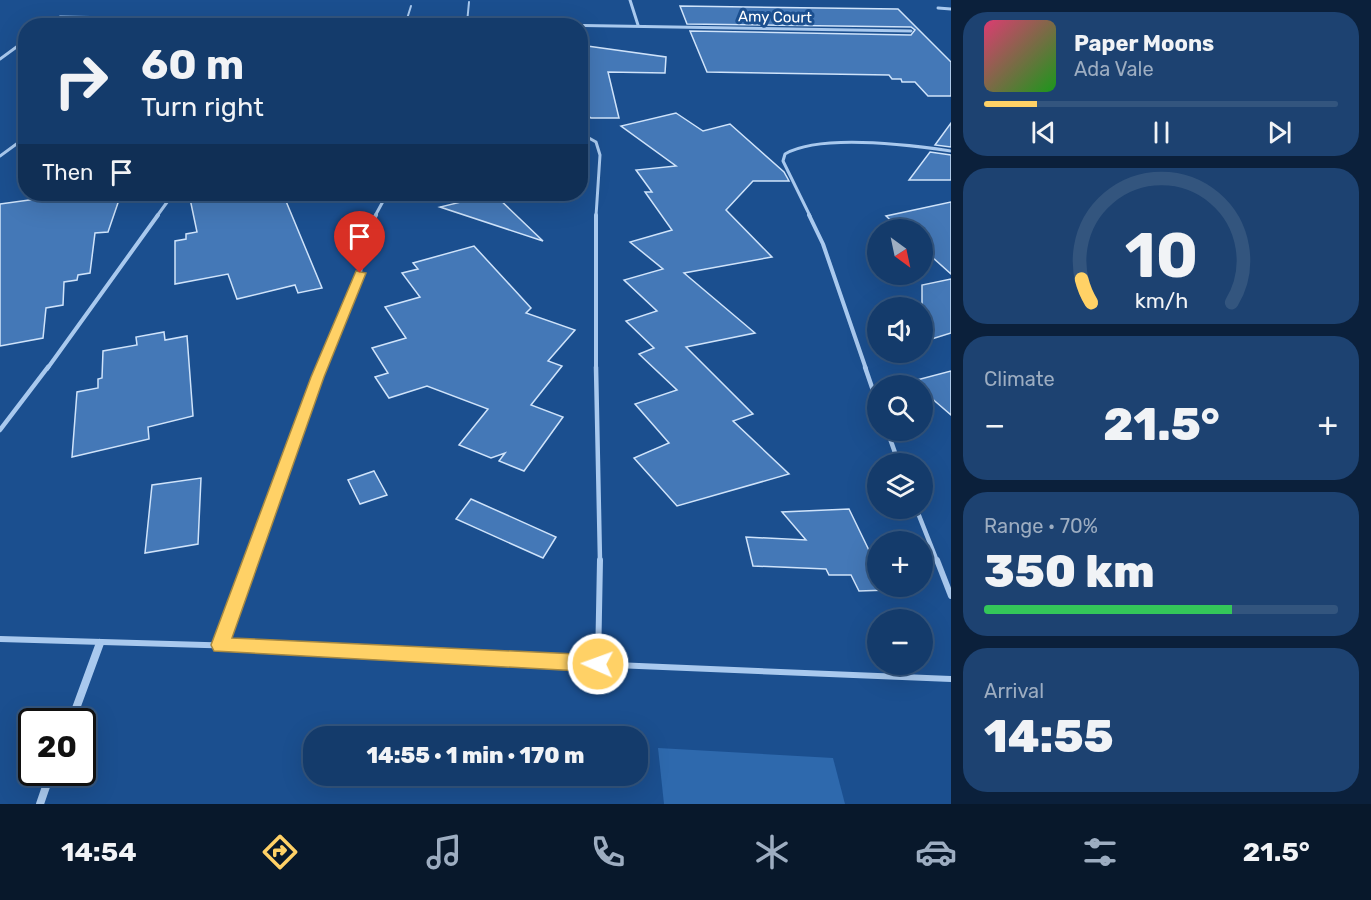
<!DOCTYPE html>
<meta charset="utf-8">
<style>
:root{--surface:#143b6b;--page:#1d4271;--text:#f1f3f6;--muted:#9dadc1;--line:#33557e;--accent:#ffd166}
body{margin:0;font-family:Rubik,sans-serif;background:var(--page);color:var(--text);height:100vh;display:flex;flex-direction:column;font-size:22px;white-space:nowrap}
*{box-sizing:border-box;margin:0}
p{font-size:20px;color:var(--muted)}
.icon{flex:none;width:33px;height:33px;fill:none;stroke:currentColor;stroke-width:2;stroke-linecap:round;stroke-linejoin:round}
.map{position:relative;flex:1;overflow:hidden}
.details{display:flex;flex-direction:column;gap:12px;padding:12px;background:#0b203b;width:420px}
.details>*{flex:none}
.top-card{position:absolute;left:18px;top:18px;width:570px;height:183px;border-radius:24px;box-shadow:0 6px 24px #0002,0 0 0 2px var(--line);background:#143b6b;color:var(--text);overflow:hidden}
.needle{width:39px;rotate:147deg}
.buttons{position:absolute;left:867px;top:219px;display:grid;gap:12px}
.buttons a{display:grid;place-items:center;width:66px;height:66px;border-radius:50%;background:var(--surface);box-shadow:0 6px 24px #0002,0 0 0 2px var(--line);font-size:30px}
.speed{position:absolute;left:18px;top:708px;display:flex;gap:12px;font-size:30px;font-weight:700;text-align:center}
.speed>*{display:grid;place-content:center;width:78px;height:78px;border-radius:50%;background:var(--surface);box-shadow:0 6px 24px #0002,0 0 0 2px var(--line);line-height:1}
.speed .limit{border:3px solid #111;border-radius:9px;background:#fff;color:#111}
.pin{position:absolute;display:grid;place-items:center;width:51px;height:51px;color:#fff;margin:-62px -26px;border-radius:50% 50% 50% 0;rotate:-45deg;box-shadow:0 0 6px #0007}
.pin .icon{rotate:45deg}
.me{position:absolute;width:66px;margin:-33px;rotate:272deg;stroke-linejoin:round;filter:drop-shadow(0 0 4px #0008)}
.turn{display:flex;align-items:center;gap:21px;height:126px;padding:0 24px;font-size:27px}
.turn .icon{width:78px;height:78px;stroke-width:2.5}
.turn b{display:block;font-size:42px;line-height:51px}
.then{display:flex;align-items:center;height:57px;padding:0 24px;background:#0003;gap:12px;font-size:22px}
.big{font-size:45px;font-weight:800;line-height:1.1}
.details .widget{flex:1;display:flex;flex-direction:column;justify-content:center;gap:9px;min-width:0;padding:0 21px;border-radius:24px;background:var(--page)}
.details .dial{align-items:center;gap:0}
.dial svg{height:156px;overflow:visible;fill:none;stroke:var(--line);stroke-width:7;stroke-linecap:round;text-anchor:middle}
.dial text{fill:var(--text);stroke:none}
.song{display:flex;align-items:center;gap:18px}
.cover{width:72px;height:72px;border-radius:9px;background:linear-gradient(135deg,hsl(340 70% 55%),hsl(120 70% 35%))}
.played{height:6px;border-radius:3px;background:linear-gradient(90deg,var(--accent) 15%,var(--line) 15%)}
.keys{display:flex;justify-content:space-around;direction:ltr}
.heat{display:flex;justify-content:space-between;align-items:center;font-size:33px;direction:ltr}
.charge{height:9px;border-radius:4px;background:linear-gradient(90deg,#34c759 70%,var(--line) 0)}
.trip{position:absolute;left:303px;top:726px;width:345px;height:60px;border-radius:24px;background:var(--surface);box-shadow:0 6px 24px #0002,0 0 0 2px var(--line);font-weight:800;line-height:60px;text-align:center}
.tabs{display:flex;height:96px;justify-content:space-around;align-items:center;background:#08182b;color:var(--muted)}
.tabs .icon{width:42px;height:42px}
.tabs .active{color:var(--accent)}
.tabs b{font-size:27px;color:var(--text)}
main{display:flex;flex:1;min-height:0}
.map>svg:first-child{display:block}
</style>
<main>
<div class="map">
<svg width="951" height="804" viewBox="0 0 951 804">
<rect width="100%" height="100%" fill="#1b4f8f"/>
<!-- green -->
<polygon fill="#2e69ad" points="658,748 833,758 845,804 664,804"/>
<!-- building -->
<g fill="#4478b7" stroke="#cfe3fa" stroke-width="1.5">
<polygon points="680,6 898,9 951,62 951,96 928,96 915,82 902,82 901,79 892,79 889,75 707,72 690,31 911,35 915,30 911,27 687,24"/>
<polygon points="580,45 666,57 665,73 608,72 619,118 591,118 586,115 586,111 580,111"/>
<polygon points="676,113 703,131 730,124 784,172 789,181 753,181 726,210 772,257 684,273 755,333 686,347 753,414 733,421 789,474 677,506 634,458 669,443 635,404 677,390 639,354 654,348 626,321 657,311 624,280 663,269 630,242 672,230 645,192 652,192 636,170 676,166 621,126"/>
<polygon points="951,123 951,147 935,145"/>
<polygon points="930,152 951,155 951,180 909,180"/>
<polygon points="73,194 121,194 108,232 95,233 90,273 78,275 77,280 64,282 63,305 46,308 43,338 0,346 0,204"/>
<polygon points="189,194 283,194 322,288 298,293 295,285 237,299 228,274 175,284 175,241 186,239 186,234 197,232"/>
<polygon points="494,194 543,241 440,207"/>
<polygon points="951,202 951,274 922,248 922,230 901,230 886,216"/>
<polygon points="474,246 531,308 526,313 575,330 548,361 562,366 531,405 563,417 524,471 499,461 505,453 491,458 459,445 488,409 427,386 389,398 375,377 388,373 372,348 406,338 385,307 420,297 402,273 418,269 413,263"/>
<polygon points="951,279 951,333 922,342 922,285"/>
<polygon points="164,332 165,340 187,336 193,416 148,427 149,439 72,457 77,392 98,388 98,379 102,378 103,351 137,345 136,337"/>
<polygon points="951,371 951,415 922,390 922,386 913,381"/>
<polygon points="374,471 387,495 360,504 348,480"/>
<polygon points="201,478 198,544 145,553 152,485"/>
<polygon points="471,499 556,537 543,558 456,519"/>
<polygon points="849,509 878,569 878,586 886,586 888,590 859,591 851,575 829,575 826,569 753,566 746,537 806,540 782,512"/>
</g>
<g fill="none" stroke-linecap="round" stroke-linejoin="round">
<!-- lane-far4 -->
<g stroke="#a9c9ee" stroke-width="2">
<polyline points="406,22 411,6"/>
<polyline points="467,23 469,2"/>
<polyline points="198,26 204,19"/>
<polyline points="262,26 267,20"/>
</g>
<!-- lane-far3 -->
<g stroke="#a9c9ee" stroke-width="3">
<polyline points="580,133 596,142 600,155 596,216"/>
<polyline points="0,156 26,137"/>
<polyline points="157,216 173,194"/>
<polyline points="375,216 387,194"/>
<path d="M810,216l-27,-55 2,-7c35,-20 125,-9 166,-3"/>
</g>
<!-- lane-far2 -->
<g stroke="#a9c9ee" stroke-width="4">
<polyline points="596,215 596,369"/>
<polyline points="809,215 823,244 866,369"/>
<polyline points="47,369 158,215"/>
<polyline points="320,369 360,273 365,236 376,215"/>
</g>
<!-- lane-far1 -->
<g stroke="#a9c9ee" stroke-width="4.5">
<polyline points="596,367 600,561"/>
<polyline points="865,367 878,405"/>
<polyline points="0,430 48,367"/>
<polyline points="887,430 899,464"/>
<polyline points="916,508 937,561"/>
<polyline points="250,561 321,367"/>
</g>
<!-- lane -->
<g stroke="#a9c9ee" stroke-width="6">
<polyline points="937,560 951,596"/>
<polyline points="0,639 306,648 421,657 951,679"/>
<polyline points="220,645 251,560"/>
<polyline points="598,664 600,560"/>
</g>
<!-- street-far1 -->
<g stroke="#a9c9ee" stroke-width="3">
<polyline points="630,0 638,25"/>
<polyline points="938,8 951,9"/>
<polyline points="46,26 60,17 911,31"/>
<polyline points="0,59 26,40"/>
</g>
<!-- street -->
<g stroke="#a9c9ee" stroke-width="8">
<polyline points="71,722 100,643"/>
<polyline points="40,804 51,772"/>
</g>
</g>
<!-- route -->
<polygon fill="#ffd166" stroke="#a68842" stroke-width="1.5" points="356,271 366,273 324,377 232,638 598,655 605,658 608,664 605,670 598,672 214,651 211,645 311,377"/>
<g text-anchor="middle" stroke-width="6" stroke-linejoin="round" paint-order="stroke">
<!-- far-street labels -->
<g font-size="15" fill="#fff" stroke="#1b4f8f">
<text transform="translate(775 17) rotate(1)" y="5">Amy Court</text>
</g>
</g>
</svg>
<div class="buttons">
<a><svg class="needle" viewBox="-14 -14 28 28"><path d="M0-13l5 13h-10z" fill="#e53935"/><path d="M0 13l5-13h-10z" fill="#9dadc1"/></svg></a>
<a><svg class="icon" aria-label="sound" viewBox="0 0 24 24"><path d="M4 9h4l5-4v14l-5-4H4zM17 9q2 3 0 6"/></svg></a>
<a><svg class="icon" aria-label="search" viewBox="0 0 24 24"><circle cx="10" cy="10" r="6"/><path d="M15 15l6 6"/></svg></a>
<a><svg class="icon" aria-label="layers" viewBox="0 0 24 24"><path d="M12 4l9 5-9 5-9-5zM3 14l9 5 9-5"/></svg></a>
<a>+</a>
<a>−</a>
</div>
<div class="speed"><div class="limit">20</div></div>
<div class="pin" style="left:360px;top:273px;background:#d93025"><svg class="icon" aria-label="arrive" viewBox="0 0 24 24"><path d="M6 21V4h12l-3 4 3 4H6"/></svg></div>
<svg class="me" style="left:598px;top:664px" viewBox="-20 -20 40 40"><circle r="17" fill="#ffd166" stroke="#fff" stroke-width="3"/><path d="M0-11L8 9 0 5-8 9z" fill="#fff"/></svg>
<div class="trip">14:55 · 1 min · 170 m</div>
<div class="top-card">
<div class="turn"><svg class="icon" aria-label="right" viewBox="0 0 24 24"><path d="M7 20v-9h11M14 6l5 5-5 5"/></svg><div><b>60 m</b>Turn right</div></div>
<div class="then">Then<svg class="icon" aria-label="arrive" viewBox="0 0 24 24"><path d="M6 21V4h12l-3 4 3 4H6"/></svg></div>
</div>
</div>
<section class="details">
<div class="widget">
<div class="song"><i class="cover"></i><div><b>Paper Moons</b><p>Ada Vale</p></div></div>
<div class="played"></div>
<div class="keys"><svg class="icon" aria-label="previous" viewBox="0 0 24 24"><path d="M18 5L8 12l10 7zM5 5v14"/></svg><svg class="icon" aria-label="pause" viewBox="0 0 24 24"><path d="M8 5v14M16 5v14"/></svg><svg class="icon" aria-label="next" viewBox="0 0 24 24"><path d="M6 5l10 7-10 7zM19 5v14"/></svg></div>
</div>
<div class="widget dial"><svg viewBox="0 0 100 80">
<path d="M14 69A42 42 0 1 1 86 69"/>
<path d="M14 69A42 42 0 0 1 9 57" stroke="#ffd166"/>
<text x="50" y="56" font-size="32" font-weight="700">10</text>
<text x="50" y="72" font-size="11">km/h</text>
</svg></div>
<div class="widget"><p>Climate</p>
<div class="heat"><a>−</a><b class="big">21.5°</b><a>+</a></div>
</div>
<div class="widget"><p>Range · 70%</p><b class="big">350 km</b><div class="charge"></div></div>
<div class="widget"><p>Arrival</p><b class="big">14:55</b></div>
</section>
</main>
<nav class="tabs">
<b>14:54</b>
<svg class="icon active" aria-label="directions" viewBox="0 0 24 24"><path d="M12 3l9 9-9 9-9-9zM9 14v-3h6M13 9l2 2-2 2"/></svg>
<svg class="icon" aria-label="music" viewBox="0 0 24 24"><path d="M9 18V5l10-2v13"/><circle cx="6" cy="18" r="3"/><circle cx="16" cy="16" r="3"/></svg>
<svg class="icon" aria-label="phone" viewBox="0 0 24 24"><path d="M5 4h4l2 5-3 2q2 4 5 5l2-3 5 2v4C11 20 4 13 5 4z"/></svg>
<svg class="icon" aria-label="climate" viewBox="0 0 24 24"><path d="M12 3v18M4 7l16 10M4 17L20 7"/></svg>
<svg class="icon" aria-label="car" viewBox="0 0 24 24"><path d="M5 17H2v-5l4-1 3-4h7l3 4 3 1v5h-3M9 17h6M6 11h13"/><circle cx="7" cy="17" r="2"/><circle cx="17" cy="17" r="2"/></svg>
<svg class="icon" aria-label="filters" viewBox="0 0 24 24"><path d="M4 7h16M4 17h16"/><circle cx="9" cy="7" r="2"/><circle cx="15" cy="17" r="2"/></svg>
<b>21.5°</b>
</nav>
